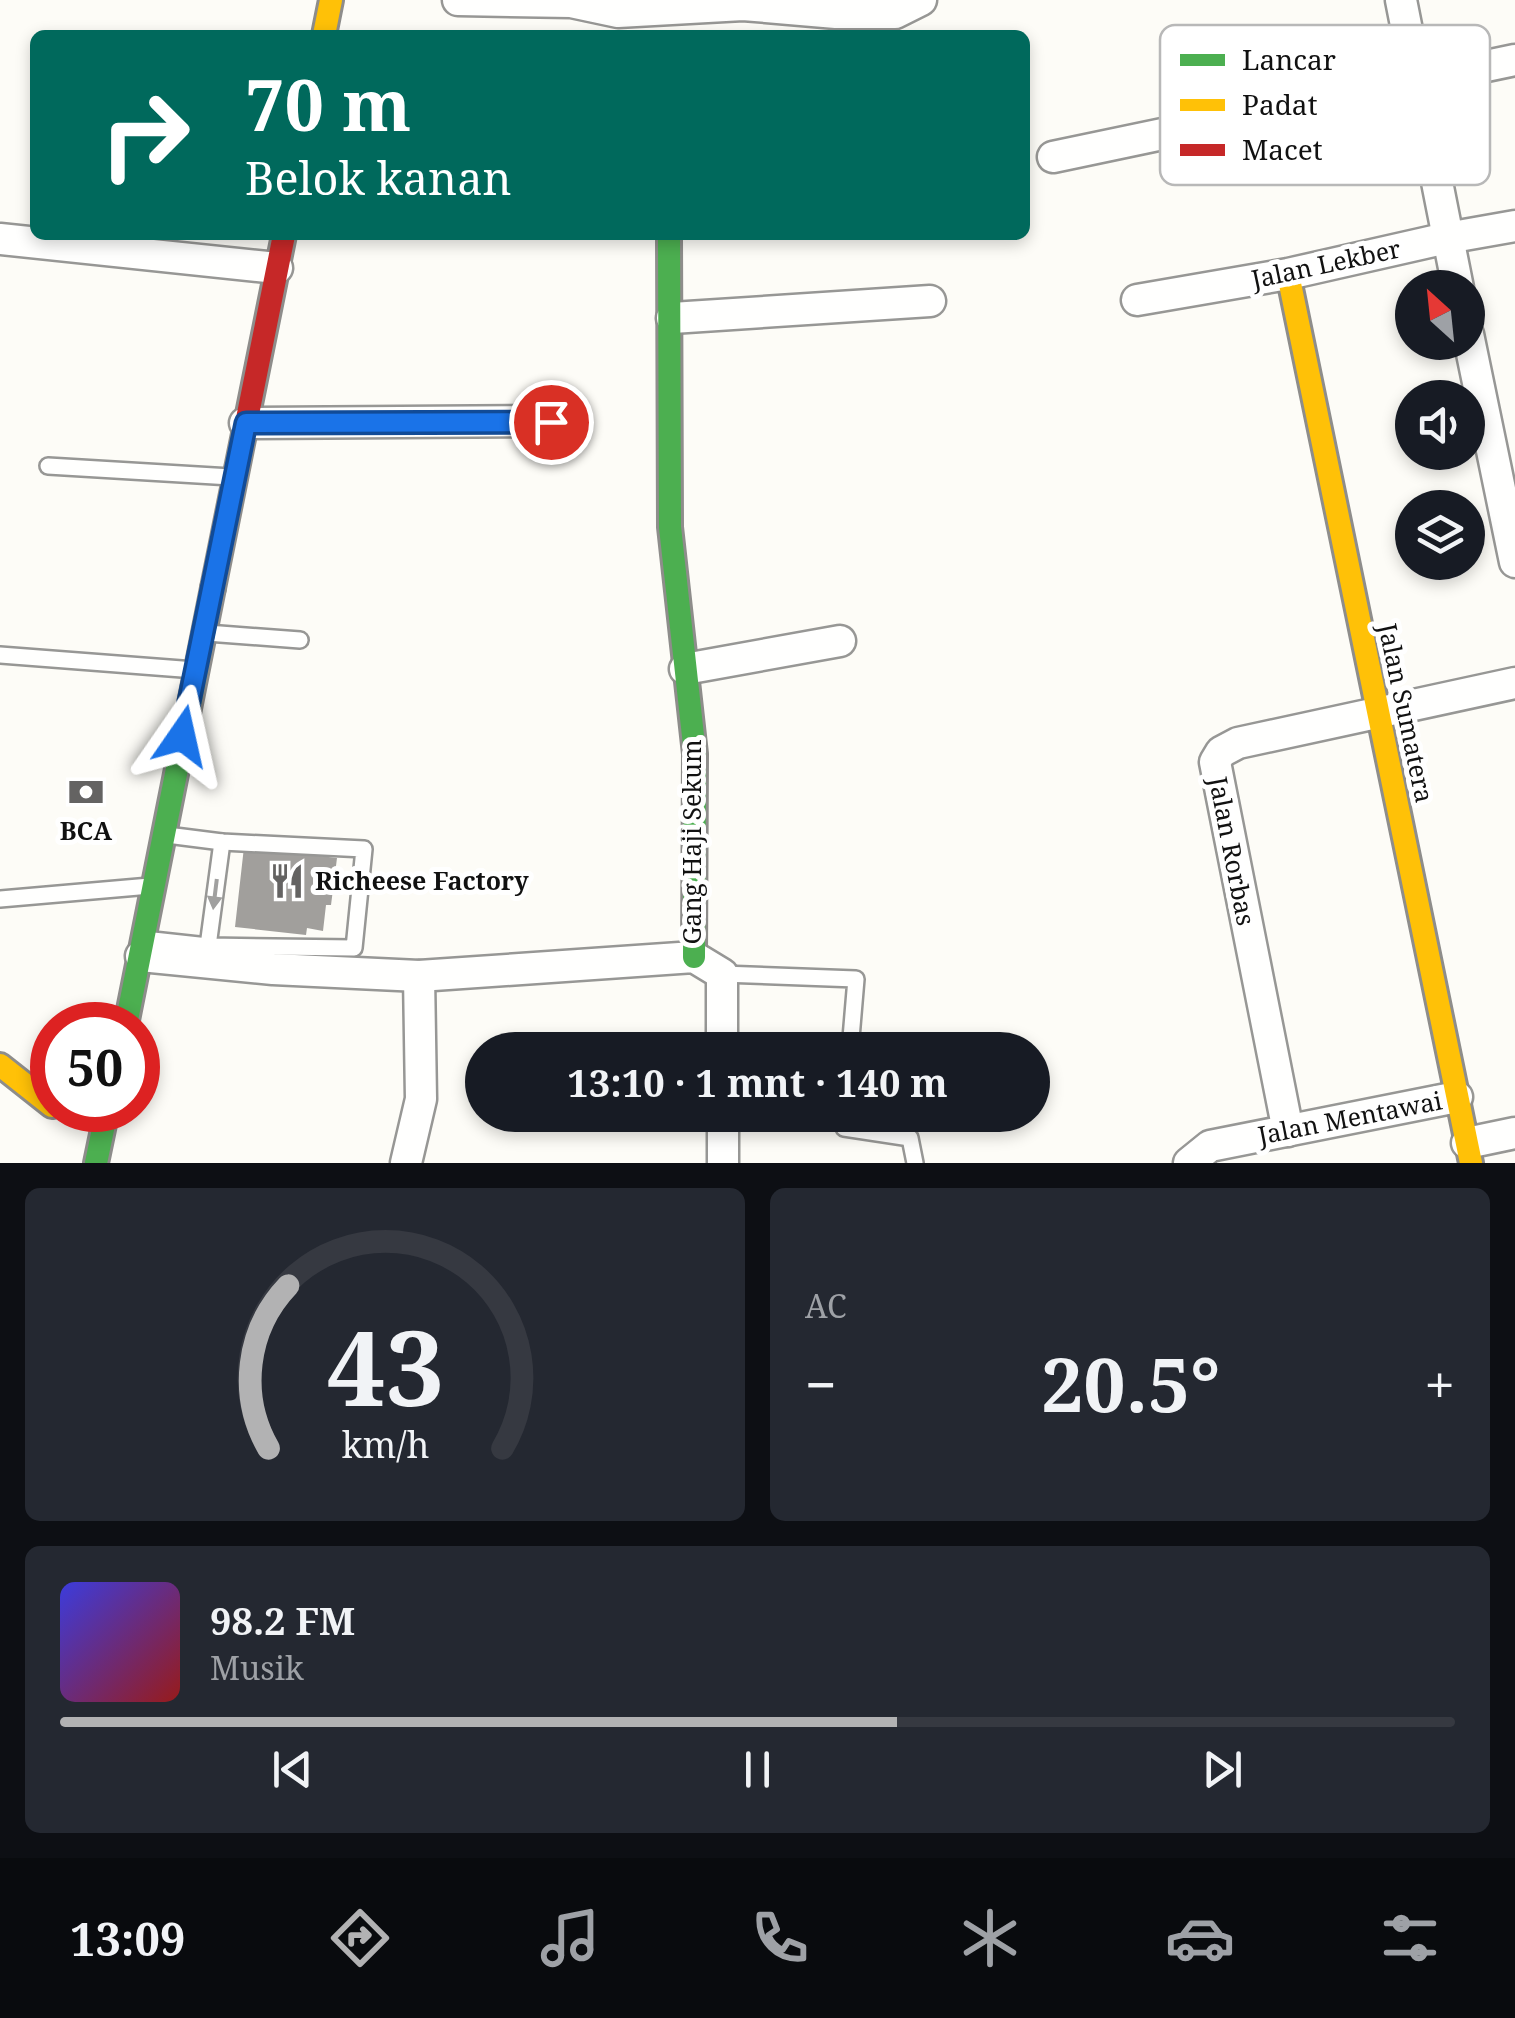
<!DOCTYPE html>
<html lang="id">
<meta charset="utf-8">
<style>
:root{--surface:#171b24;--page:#242831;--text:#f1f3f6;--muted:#9ea1a6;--line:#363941;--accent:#b2b2b3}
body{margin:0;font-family:"Noto Serif",serif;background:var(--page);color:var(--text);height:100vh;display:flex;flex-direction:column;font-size:38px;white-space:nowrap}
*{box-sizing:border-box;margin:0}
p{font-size:32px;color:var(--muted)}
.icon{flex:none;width:55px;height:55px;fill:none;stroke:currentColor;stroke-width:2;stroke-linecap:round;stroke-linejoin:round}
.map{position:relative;height:1163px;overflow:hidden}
.side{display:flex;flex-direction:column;gap:25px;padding:25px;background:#0d0f14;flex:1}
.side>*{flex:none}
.guide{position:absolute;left:30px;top:30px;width:1000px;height:210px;border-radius:15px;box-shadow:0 5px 15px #0003;background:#00695c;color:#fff;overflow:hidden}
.needle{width:65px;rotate:333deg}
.controls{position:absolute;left:1395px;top:270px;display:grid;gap:20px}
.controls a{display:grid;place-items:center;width:90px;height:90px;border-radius:50%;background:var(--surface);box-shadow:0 5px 15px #0003;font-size:50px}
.speed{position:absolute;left:30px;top:1002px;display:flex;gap:20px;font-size:50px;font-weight:700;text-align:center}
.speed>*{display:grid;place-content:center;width:130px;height:130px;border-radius:50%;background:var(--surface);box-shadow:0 5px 15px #0003;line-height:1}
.speed .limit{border:15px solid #d22;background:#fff;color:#111}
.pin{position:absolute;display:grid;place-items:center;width:85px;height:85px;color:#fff;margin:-42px;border:5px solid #fff;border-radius:50%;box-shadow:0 2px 10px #0007}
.me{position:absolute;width:110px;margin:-55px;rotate:11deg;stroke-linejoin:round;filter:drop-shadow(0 0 8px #0008)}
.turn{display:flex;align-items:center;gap:35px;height:210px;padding:0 50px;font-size:45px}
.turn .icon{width:130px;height:130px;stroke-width:2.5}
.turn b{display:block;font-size:70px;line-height:85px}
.big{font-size:75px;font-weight:700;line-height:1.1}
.side .card{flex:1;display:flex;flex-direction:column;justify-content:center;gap:15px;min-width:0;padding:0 35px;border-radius:15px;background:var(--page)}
.side .dial{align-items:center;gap:0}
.dial svg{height:260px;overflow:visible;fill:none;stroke:var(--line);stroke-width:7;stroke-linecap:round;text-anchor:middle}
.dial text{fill:var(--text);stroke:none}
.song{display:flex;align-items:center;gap:30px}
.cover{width:120px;height:120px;border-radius:15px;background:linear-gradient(135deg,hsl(240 70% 55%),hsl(0 70% 35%))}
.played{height:10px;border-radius:5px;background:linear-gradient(90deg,var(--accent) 60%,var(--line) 60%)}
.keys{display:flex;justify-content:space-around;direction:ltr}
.heat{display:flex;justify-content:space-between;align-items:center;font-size:55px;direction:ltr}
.side .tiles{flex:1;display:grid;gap:25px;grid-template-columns:1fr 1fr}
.card:last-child{grid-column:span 2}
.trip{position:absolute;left:465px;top:1032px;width:585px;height:100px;border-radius:50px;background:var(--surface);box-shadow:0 5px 15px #0003;font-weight:700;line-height:100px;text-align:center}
.tab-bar{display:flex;height:160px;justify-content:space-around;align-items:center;background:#090b0e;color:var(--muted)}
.tab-bar .icon{width:70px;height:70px}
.tab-bar .current{color:var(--accent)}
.tab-bar b{font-size:45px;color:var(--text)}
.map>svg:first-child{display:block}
</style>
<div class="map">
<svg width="1515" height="1163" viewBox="0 0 1515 1163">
<rect width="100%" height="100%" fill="#fdfcf7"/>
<!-- building -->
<polygon fill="#a19f9c" points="244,847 337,858 331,905 326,905 323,931 307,928 306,935 235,927"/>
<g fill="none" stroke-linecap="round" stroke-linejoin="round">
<defs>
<g id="lane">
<polyline points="48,466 231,477"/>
<polyline points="207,633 300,640"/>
<polyline points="0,655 195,670"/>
<polyline points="0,899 150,886"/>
<polyline points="144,939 208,946 354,948 364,849 222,842 167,835"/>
<polyline points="208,946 222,842"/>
<polyline points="722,974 856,979 850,1050"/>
<polyline points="845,1115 844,1128 910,1138 915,1163"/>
</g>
<g id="street">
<polyline points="458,0 571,2 618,12 743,5 836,13 895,13 921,0"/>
<polyline points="1401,0 1458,288"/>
<polyline points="1053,157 1515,60"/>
<polyline points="0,239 277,268"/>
<polyline points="1137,300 1288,274 1447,238 1515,226"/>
<polyline points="672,318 930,301"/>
<polyline points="1468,334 1515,562"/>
<polyline points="245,423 551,421"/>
<polyline points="685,669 840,641"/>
<polyline points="141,956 273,969 419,976 694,957 722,974 722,1050"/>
<polyline points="723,1115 723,1163"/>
<polyline points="1288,1131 1215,762 1221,752 1238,743 1515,683"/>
<polyline points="1467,1143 1515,1133"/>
<polyline points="406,1163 421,1099 419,976"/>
<polyline points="1189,1163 1210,1146 1457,1097"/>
</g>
<g id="fast">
<polyline points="669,235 670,527 695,754 694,957"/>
<polyline points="126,1025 213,588"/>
<polyline points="96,1163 107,1110"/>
</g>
<g id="slow">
<polyline points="324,35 331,0"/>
<polyline points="1288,274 1471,1163"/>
<polyline points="0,1065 52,1106"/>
</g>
<polyline id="jam" points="213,588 284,235"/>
</defs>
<!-- lane casing -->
<use href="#lane" stroke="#979795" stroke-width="20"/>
<!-- street casing -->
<use href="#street" stroke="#979795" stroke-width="35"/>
<!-- fast casing -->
<use href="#fast" stroke="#8e8d8b" stroke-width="28"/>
<!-- slow casing -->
<use href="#slow" stroke="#8e8d8b" stroke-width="28"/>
<!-- jam casing -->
<use href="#jam" stroke="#8e8d8b" stroke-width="28"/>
<!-- lane -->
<use href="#lane" stroke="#fffffe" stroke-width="15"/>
<!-- street -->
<use href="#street" stroke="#fffffe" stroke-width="30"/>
<!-- fast -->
<use href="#fast" stroke="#4caf50" stroke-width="22"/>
<!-- slow -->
<use href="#slow" stroke="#ffc107" stroke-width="22"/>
<!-- jam -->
<use href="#jam" stroke="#c62828" stroke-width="22"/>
</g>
<!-- one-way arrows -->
<defs><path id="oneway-solid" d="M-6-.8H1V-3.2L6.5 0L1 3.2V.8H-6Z" transform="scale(2.5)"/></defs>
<use fill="#a0a09f" href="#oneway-solid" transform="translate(215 894) rotate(97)"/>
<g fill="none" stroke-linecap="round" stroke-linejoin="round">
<defs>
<polyline id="route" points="182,736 246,423 551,422"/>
</defs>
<!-- route casing -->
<use href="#route" stroke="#114b97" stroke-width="25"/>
<!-- route -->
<use href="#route" stroke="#1a73e8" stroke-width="18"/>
</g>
<!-- icons -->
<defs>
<symbol id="bank-bare" viewBox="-9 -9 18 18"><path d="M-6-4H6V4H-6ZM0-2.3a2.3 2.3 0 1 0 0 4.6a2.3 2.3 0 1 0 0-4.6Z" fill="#646362" stroke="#fff" stroke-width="2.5" paint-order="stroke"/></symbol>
<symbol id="restaurant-bare" viewBox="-9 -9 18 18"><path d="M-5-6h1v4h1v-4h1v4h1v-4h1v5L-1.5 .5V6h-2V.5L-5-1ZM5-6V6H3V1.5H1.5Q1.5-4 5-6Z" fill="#646362" stroke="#fff" stroke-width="2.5" paint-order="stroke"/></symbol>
</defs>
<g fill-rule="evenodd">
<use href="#bank-bare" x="61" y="767" width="50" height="50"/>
<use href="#restaurant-bare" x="262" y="856" width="50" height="50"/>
</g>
<g text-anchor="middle" stroke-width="10" stroke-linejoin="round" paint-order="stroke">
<!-- street labels -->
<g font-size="25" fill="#111" stroke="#fff">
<text transform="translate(1326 264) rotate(-12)" y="9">Jalan Lekber</text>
<text transform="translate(1406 713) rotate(78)" y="9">Jalan Sumatera</text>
<text transform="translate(692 842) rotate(-90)" y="9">Gang Haji Sekum</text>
<text transform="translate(1232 851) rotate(79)" y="9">Jalan Rorbas</text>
<text transform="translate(1350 1118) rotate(-11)" y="9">Jalan Mentawai</text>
</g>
<!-- poi labels -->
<g font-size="25" font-weight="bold" fill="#111" stroke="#fff">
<text x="86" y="840">BCA</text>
<text x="315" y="890" text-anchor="start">Richeese Factory</text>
</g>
</g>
<!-- legend -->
<rect x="1160" y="25" width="330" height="160" rx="15" fill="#fff" stroke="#b8b8b8" stroke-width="2.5"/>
<rect x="1180" y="54" width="45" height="12" fill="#4caf50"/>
<rect x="1180" y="99" width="45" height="12" fill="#ffc107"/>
<rect x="1180" y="144" width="45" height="12" fill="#c62828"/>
<g font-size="28" fill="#111">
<text x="1242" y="70">Lancar</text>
<text x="1242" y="115">Padat</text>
<text x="1242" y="160">Macet</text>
</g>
</svg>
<div class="controls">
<a><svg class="needle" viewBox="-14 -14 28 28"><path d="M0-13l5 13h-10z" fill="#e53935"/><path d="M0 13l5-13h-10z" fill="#9ea1a6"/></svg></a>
<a><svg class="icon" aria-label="sound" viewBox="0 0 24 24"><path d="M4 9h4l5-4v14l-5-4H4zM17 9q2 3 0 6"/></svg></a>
<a><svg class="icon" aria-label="layers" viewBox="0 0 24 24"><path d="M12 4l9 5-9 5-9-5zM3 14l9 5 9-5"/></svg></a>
</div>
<div class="speed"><div class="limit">50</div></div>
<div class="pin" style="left:551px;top:422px;background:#d93025"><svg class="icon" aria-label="arrive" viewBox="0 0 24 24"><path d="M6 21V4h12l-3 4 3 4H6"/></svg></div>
<svg class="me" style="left:182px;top:736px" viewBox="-20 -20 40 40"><path d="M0-17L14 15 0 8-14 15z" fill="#1a73e8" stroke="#fff" stroke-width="4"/></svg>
<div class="trip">13:10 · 1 mnt · 140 m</div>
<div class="guide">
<div class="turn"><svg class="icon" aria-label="right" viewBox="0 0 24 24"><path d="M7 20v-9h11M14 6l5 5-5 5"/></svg><div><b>70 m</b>Belok kanan</div></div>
</div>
</div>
<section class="side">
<div class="tiles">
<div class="card dial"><svg viewBox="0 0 100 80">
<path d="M14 69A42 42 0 1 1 86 69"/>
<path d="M14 69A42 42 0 0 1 20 19" stroke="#b2b2b3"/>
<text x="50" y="56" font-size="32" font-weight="700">43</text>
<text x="50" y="72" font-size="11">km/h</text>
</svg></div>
<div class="card"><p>AC</p>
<div class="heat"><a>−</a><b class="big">20.5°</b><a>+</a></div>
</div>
<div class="card">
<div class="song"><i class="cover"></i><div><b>98.2 FM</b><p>Musik</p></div></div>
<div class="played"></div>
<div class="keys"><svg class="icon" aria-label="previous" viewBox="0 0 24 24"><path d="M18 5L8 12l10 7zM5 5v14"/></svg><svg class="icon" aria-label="pause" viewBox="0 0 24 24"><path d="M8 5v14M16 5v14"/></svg><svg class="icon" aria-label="next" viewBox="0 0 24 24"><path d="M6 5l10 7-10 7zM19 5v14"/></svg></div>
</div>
</div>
</section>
<nav class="tab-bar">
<b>13:09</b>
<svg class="icon current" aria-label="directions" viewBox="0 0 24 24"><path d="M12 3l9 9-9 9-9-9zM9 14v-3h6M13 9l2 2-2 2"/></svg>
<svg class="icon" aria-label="music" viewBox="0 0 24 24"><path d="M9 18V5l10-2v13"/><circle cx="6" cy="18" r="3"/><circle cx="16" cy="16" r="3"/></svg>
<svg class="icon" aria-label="phone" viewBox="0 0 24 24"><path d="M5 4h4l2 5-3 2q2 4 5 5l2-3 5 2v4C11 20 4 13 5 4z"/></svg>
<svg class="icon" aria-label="climate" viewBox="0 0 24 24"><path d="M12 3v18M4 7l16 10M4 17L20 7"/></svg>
<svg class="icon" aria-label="car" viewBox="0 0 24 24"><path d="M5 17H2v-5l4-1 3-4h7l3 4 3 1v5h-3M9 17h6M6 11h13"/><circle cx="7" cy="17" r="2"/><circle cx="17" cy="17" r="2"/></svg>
<svg class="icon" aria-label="filters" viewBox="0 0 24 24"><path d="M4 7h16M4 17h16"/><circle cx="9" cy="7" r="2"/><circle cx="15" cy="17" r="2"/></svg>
</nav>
